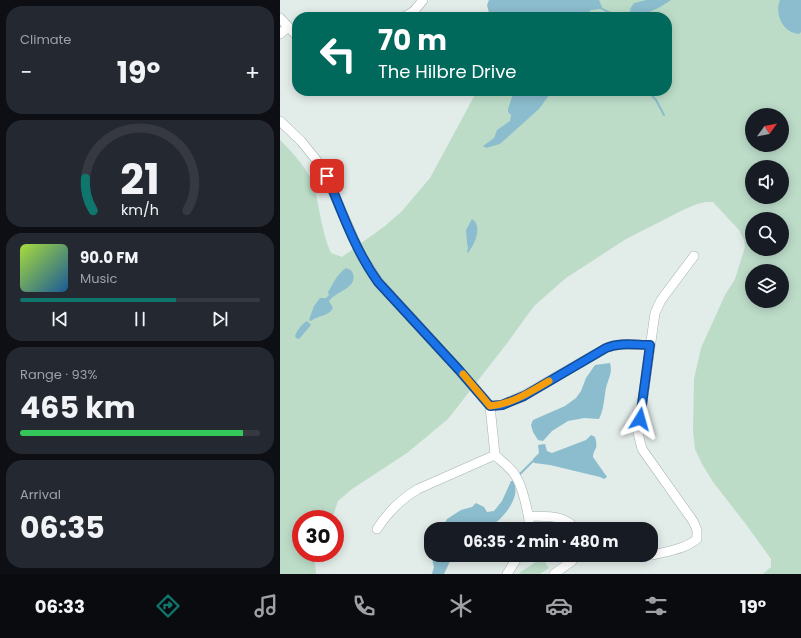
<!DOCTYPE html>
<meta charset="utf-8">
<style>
:root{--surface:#171b24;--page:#242831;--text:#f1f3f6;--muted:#9ea1a6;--line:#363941;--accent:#0f766e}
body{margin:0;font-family:Poppins,sans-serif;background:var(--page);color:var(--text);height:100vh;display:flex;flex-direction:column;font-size:15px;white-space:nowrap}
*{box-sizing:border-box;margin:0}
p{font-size:13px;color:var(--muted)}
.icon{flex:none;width:22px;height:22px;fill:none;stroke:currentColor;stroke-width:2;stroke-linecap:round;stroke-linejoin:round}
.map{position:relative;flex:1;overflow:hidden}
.details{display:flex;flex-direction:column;gap:6px;padding:6px;background:#0d0f14;width:280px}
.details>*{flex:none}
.top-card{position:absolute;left:12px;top:12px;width:380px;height:84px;border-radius:16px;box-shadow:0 2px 10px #0003;background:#00695c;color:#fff;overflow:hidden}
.needle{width:26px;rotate:57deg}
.tools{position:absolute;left:465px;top:108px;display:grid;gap:8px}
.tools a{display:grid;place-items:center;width:44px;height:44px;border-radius:50%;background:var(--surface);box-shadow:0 2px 10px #0003;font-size:20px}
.speed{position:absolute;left:12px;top:510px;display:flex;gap:8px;font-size:20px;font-weight:700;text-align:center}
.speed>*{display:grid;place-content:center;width:52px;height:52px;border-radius:50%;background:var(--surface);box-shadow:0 2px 10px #0003;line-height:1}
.speed .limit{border:6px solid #d22;background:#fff;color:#111}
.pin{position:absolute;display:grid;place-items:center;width:34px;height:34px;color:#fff;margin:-17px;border-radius:8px;box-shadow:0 2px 6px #0006}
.me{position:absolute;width:44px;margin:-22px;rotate:8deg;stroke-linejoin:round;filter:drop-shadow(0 0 3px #0008)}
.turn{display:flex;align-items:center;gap:14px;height:84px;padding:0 20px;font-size:18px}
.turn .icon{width:52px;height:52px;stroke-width:2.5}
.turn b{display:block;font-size:28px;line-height:34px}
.big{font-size:30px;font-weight:700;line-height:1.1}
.details .tile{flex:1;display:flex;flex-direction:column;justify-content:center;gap:6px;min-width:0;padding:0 14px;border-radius:16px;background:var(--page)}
.details .dial{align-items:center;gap:0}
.dial svg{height:104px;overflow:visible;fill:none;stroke:var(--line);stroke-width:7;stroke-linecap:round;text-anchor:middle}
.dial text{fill:var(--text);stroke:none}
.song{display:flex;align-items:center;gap:12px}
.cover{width:48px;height:48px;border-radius:6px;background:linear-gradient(135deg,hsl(80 70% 55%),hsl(210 70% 35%))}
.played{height:4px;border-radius:2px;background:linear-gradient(90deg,var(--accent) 65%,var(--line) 65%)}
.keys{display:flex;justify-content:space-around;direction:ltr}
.heat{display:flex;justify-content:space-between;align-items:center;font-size:22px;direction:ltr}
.charge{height:6px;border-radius:3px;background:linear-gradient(90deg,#34c759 93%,var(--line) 0)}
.trip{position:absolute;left:144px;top:522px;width:234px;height:40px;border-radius:16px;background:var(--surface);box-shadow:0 2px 10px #0003;font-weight:700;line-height:40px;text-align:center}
.tab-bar{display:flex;height:64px;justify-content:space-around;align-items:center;background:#090b0e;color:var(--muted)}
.tab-bar .icon{width:28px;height:28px}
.tab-bar .on{color:var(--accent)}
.tab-bar b{font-size:18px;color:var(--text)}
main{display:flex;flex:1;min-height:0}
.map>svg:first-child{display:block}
</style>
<main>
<section class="details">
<div class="tile"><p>Climate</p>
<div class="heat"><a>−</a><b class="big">19°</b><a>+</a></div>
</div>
<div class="tile dial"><svg viewBox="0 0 100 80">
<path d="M14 69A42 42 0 1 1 86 69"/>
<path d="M14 69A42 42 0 0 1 8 44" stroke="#0f766e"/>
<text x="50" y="56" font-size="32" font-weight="700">21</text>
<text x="50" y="72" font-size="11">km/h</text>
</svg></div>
<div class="tile">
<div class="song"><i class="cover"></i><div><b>90.0 FM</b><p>Music</p></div></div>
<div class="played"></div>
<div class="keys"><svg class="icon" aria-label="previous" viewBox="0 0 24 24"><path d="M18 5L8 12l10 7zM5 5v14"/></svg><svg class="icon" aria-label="pause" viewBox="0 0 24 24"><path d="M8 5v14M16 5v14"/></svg><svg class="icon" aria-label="next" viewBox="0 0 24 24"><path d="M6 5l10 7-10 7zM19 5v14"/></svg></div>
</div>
<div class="tile"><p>Range · 93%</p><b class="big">465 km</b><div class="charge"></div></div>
<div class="tile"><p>Arrival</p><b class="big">06:35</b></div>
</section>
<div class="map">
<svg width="521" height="574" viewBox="0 0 521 574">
<rect width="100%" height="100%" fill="#e2ece8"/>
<!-- green -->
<g fill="#bcdcc8" fill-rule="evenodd">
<path d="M232,0h289v574h-38l8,-7v-8l-26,-36 -32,-41 -11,-18 -7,-15 -2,-18 1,-52 7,-31 24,-53 10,-16 10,-32 -1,-7 -5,-10 -26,-28h-7l-9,2 -14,6 -57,29 -60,39 -32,28 -26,36 -60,77 -41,34 -55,36 -14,12 -6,18h-31v34h16l-2,10 1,11h-36v-434c14,14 30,31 35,50 5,21 7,43 16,63l11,4 43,-31 17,-15 28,-33 47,-87h190v-74h-162zM472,115h30v30h-30zM472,167h30v30h-30zM472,219h30v30h-30zM472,271h30v30h-30z"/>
<polygon points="262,558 269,568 260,574 240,574 239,573"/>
</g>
<!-- water -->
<g fill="#8cbdce">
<polygon points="209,0 319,0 322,7 320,9 311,10 305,17 210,17 207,5"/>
<path d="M366,0h25c-8,6 -29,18 -39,14l-2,-5 4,-6z"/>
<path d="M500,0h21v32l-2,2c-16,-1 -25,-20 -19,-34z"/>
<polygon points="234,91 272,91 259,109 220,144 206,148 203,146 214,138 217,130 230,121 231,115 228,112 228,109"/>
<path d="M192,219c11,7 3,25 -4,34l-1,-1 1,-4 -1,-5 -1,-13z"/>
<path d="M66,268l5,2c11,17 -15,21 -22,31l4,7c-5,9 -15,7 -22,13l-2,-1 5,-14 6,-8h6l3,-3 -1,-3c5,-8 9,-18 18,-24z"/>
<path d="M27,321l4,4 -12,14 -3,-1 -1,-2c2,-6 7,-12 12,-15z"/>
<path d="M330,363c3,10 -2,16 -4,25 -2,11 -2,21 -7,31l-15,-1 -16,3 -16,10 -9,10 -5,-1 -5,-8 -2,-7 2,-5 32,-14 11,-8 5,-7 5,-13 9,-13z"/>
<path d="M311,435l4,2c1,3 2,8 1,11 -2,4 -3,5 -3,9l14,20 -3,2 -4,-2 -50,-12 -16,-2 -1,-2v-2l6,-6 -1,-8 7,-1 2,7 5,2 34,-13z"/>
<path d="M231,481h2c9,15 -9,37 -22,45 -2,1 -7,1 -10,1l-2,2h-44l4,-3h4l4,-7 14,-9 11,-3 4,-4 8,4 3,5 7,-1 8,-10z"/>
<polygon points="151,555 173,555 164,574 152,574 154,567"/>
</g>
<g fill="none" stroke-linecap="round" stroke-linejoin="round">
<!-- stream -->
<g stroke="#8cbdce" stroke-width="2">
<path d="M321,8c11,6 18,10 30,4"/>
<polyline points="368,91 376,100 384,115"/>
<polyline points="238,476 253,461"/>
</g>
<defs>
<g id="street">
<polyline points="124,17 134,11 143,0"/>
<polyline points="0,18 17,36"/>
<polyline points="0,34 8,27"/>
<polyline points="0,121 21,141 42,167 81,255 98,281 179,370 210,406"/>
<path d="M210,406l12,-1 22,-10 82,-47c14,-6 29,-3 44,-3"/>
<path d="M215,455c6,6 15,12 20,20 8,12 14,40 15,54"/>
<path d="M249,516c16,1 36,-2 46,13"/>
<path d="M97,529c11,-17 24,-30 41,-40l77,-34 -5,-49"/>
<path d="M373,555c15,-4 32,-6 44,-16v-9l-4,-9 -51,-72 -4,-16 17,-120 6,-13 33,-44"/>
<polyline points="227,574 239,555"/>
<polyline points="274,574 292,561 296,555"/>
</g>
</defs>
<!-- street casing -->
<use href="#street" stroke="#a5b4b0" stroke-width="10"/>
<!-- street -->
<use href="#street" stroke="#fff" stroke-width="9"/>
</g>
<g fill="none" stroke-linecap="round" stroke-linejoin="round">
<defs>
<path id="route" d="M47,176c15,36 28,74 51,106l81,88 31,36 12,-1 22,-9 82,-48c14,-6 29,-3 44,-3l-10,74"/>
</defs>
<!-- route casing -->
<use href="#route" stroke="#114b97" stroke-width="10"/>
<!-- route -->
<use href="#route" stroke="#1a73e8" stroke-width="7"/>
<!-- slow -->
<path stroke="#f59e0b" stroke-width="7" d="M183,374l27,32c22,-2 40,-14 59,-25"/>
</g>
</svg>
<div class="tools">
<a><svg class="needle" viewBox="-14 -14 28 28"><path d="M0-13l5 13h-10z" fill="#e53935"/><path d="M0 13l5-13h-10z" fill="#9ea1a6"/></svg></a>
<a><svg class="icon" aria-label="sound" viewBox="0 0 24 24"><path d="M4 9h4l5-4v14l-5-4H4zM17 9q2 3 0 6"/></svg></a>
<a><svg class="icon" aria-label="search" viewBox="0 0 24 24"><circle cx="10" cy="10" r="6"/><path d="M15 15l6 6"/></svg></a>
<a><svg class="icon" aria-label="layers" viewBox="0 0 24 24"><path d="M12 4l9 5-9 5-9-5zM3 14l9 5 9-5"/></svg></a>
</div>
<div class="speed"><div class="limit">30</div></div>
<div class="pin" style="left:47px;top:176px;background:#d93025"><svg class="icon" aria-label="arrive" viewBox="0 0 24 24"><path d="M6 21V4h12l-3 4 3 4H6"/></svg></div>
<svg class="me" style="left:360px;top:419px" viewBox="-20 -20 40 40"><path d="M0-17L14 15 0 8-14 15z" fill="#1a73e8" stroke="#fff" stroke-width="4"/></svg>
<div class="trip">06:35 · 2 min · 480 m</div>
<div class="top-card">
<div class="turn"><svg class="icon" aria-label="left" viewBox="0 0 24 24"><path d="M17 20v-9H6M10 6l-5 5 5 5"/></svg><div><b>70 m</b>The Hilbre Drive</div></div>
</div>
</div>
</main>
<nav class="tab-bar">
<b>06:33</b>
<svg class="icon on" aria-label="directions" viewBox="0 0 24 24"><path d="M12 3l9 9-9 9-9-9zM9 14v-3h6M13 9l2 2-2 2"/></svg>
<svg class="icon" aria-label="music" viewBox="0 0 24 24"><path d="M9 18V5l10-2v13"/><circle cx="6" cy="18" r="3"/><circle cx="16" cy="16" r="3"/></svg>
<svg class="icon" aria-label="phone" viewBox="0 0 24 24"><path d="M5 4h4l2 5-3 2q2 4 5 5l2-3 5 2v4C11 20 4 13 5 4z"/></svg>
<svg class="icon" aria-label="climate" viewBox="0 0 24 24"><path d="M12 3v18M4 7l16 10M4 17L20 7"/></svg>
<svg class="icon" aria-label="car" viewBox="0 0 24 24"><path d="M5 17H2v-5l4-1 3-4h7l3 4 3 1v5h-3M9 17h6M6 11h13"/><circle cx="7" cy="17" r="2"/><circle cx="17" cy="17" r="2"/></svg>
<svg class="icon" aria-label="filters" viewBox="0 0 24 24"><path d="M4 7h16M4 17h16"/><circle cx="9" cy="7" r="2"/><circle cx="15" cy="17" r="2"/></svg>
<b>19°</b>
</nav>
